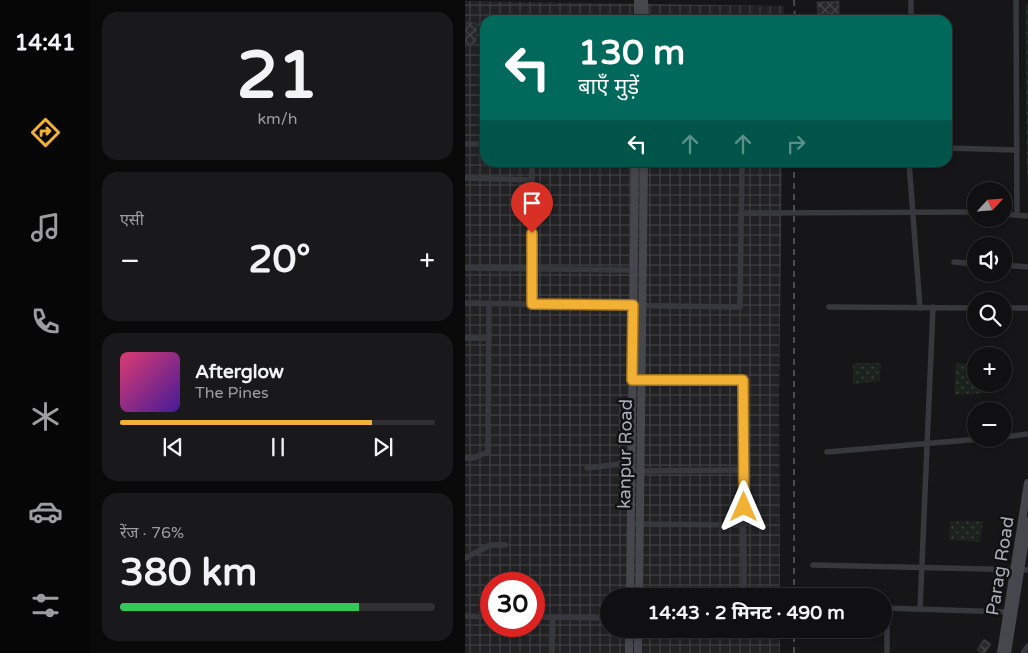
<!DOCTYPE html>
<html lang="hi">
<meta charset="utf-8">
<style>
:root{--surface:#101012;--page:#19191b;--text:#f1f3f6;--muted:#9c9d9f;--line:#303032;--accent:#f2b134}
body{margin:0;font-family:"Varela Round","Noto Sans Devanagari",sans-serif;background:var(--page);color:var(--text);height:100vh;display:flex;flex-direction:column;font-size:19px;white-space:nowrap}
*{box-sizing:border-box;margin:0}
p{font-size:16px;color:var(--muted)}
.icon{flex:none;width:28px;height:28px;fill:none;stroke:currentColor;stroke-width:2;stroke-linecap:round;stroke-linejoin:round}
.map{position:relative;flex:1;overflow:hidden}
.details{display:flex;flex-direction:column;gap:12px;padding:12px;background:#09090a;width:375px}
.details>*{flex:none}
.banner{position:absolute;left:15px;top:15px;width:472px;height:152px;border-radius:15px;box-shadow:0 2px 8px #0003,0 0 0 1px var(--line);background:#00695c;color:#fff;overflow:hidden}
.needle{width:32px;rotate:64deg}
.fabs{position:absolute;left:502px;top:182px;display:grid;gap:10px}
.fabs a{display:grid;place-items:center;width:45px;height:45px;border-radius:50%;background:var(--surface);box-shadow:0 2px 8px #0003,0 0 0 1px var(--line);font-size:25px}
.speed{position:absolute;left:15px;top:572px;display:flex;gap:10px;font-size:25px;font-weight:700;text-align:center}
.speed>*{display:grid;place-content:center;width:65px;height:65px;border-radius:50%;background:var(--surface);box-shadow:0 2px 8px #0003,0 0 0 1px var(--line);line-height:1}
.speed .limit{border:8px solid #d22;background:#fff;color:#111}
.pin{position:absolute;display:grid;place-items:center;width:42px;height:42px;color:#fff;margin:-51px -21px;border-radius:50% 50% 50% 0;rotate:-45deg;box-shadow:0 0 5px #0007}
.pin .icon{rotate:45deg}
.me{position:absolute;width:55px;margin:-28px;rotate:0deg;stroke-linejoin:round;filter:drop-shadow(0 0 4px #0008)}
.turn{display:flex;align-items:center;gap:18px;height:105px;padding:0 15px;font-size:22px}
.turn .icon{width:65px;height:65px;stroke-width:2.5}
.turn b{display:block;font-size:35px;line-height:42px}
.lanes{display:flex;align-items:center;height:48px;padding:0 15px;background:#0003;justify-content:center;gap:25px;direction:ltr}
.lanes .off{opacity:.35}
.big{font-size:38px;font-weight:700;line-height:1.1}
.details .tile{flex:1;display:flex;flex-direction:column;justify-content:center;gap:8px;min-width:0;padding:0 18px;border-radius:15px;background:var(--page)}
.details .dial{align-items:center;gap:0}
.dial b{font-size:65px;line-height:1}
.song{display:flex;align-items:center;gap:15px}
.cover{width:60px;height:60px;border-radius:8px;background:linear-gradient(135deg,hsl(340 70% 55%),hsl(260 70% 35%))}
.played{height:5px;border-radius:2px;background:linear-gradient(90deg,var(--accent) 80%,var(--line) 80%)}
.keys{display:flex;justify-content:space-around;direction:ltr}
.heat{display:flex;justify-content:space-between;align-items:center;font-size:28px;direction:ltr}
.charge{height:8px;border-radius:4px;background:linear-gradient(90deg,#34c759 76%,var(--line) 0)}
.trip{position:absolute;left:135px;top:588px;width:292px;height:50px;border-radius:25px;background:var(--surface);box-shadow:0 2px 8px #0003,0 0 0 1px var(--line);font-weight:700;line-height:50px;text-align:center}
main{display:flex;flex:1;min-height:0}
.tabs{display:flex;flex-direction:column;width:90px;justify-content:space-around;align-items:center;background:#060607;color:var(--muted)}
.tabs .icon{width:35px;height:35px}
.tabs .on{color:var(--accent)}
.tabs b{font-size:22px;color:var(--text)}
.map>svg:first-child{display:block}
</style>
<main>
<nav class="tabs">
<b>14:41</b>
<svg class="icon on" aria-label="directions" viewBox="0 0 24 24"><path d="M12 3l9 9-9 9-9-9zM9 14v-3h6M13 9l2 2-2 2"/></svg>
<svg class="icon" aria-label="music" viewBox="0 0 24 24"><path d="M9 18V5l10-2v13"/><circle cx="6" cy="18" r="3"/><circle cx="16" cy="16" r="3"/></svg>
<svg class="icon" aria-label="phone" viewBox="0 0 24 24"><path d="M5 4h4l2 5-3 2q2 4 5 5l2-3 5 2v4C11 20 4 13 5 4z"/></svg>
<svg class="icon" aria-label="climate" viewBox="0 0 24 24"><path d="M12 3v18M4 7l16 10M4 17L20 7"/></svg>
<svg class="icon" aria-label="car" viewBox="0 0 24 24"><path d="M5 17H2v-5l4-1 3-4h7l3 4 3 1v5h-3M9 17h6M6 11h13"/><circle cx="7" cy="17" r="2"/><circle cx="17" cy="17" r="2"/></svg>
<svg class="icon" aria-label="filters" viewBox="0 0 24 24"><path d="M4 7h16M4 17h16"/><circle cx="9" cy="7" r="2"/><circle cx="15" cy="17" r="2"/></svg>
</nav>
<section class="details">
<div class="tile dial"><b>21</b><p>km/h</p></div>
<div class="tile"><p>एसी</p>
<div class="heat"><a>−</a><b class="big">20°</b><a>+</a></div>
</div>
<div class="tile">
<div class="song"><i class="cover"></i><div><b>Afterglow</b><p>The Pines</p></div></div>
<div class="played"></div>
<div class="keys"><svg class="icon" aria-label="previous" viewBox="0 0 24 24"><path d="M18 5L8 12l10 7zM5 5v14"/></svg><svg class="icon" aria-label="pause" viewBox="0 0 24 24"><path d="M8 5v14M16 5v14"/></svg><svg class="icon" aria-label="next" viewBox="0 0 24 24"><path d="M6 5l10 7-10 7zM19 5v14"/></svg></div>
</div>
<div class="tile"><p>रेंज · 76%</p><b class="big">380 km</b><div class="charge"></div></div>
</section>
<div class="map">
<svg width="563" height="653" viewBox="0 0 563 653">
<defs>
<pattern id="industrial-grid" width="8" height="8" patternUnits="userSpaceOnUse" patternTransform="scale(1.25)"><rect width="8" height="8" fill="#222225"/><path d="M0 4h8M4 0v8" fill="none" stroke="#3f3f43"/></pattern>
<pattern id="grass-dots" width="8" height="8" patternUnits="userSpaceOnUse" patternTransform="scale(1.25)"><rect width="8" height="8" fill="#1c231d"/><path d="M2 2h.1M6 6h.1" fill="none" stroke="#3a403c" stroke-width="1.8" stroke-linecap="round"/></pattern>
<pattern id="building-cross-hatch" width="8" height="8" patternUnits="userSpaceOnUse" patternTransform="scale(1.25)"><rect width="8" height="8" fill="#29292c"/><path d="M0 0l8 8M0 8l8-8" fill="none" stroke="#454548"/></pattern>
</defs>
<rect width="100%" height="100%" fill="#161618"/>
<!-- industrial -->
<path fill="url(#industrial-grid)" fill-rule="evenodd" d="M0,1l319,5v14h-299v142l297,1 -3,233 1,200h-171v33h171v24h-315zM26,584h43v42h-43z"/>
<!-- grass -->
<g fill="url(#grass-dots)">
<polygon points="560,4 563,4 563,182 562,182"/>
<polygon points="388,363 416,363 415,381 388,384"/>
<polygon points="491,363 511,364 511,384 523,384 522,393 489,395"/>
<polygon points="485,521 518,521 515,542 484,540"/>
</g>
<!-- building -->
<g fill="url(#building-cross-hatch)" stroke="#303034">
<polygon points="374,1 374,20 353,20 352,2"/>
<polygon points="0,22 12,23 11,45 0,44"/>
<polygon points="519,639 526,644 520,653 516,653 512,650"/>
</g>
<g fill="none" stroke-linecap="round" stroke-linejoin="round">
<!-- street -->
<g stroke="#37383d" stroke-width="5.5">
<polyline points="551,0 552,215"/>
<polyline points="446,20 446,0"/>
<polyline points="0,144 20,144"/>
<polyline points="482,148 552,150"/>
<polyline points="444,162 455,308"/>
<polyline points="0,178 67,180"/>
<polyline points="276,213 511,212"/>
<polyline points="539,214 563,216"/>
<polyline points="489,262 511,264"/>
<polyline points="539,265 563,267"/>
<polyline points="0,268 168,270"/>
<polyline points="0,303 275,307 277,162"/>
<polyline points="67,304 67,162"/>
<polyline points="364,307 511,308"/>
<polyline points="539,308 563,308"/>
<polyline points="0,338 24,338"/>
<polyline points="167,380 278,380 279,596"/>
<polyline points="539,437 563,434"/>
<polyline points="362,452 515,439"/>
<polyline points="0,458 8,458 23,452 24,303"/>
<polyline points="122,468 156,464 166,471 278,470"/>
<polyline points="166,524 279,525"/>
<polyline points="0,558 25,545 40,545"/>
<polyline points="348,565 563,570"/>
<polyline points="419,608 542,612"/>
<polyline points="455,609 468,307"/>
<polyline points="0,616 26,617"/>
<polyline points="69,617 144,618"/>
<polyline points="87,653 88,617"/>
<polyline points="422,653 422,608"/>
<polyline points="558,653 563,646"/>
</g>
<!-- secondary -->
<g stroke="#45474d" stroke-width="8">
<polyline points="179,0 180,20"/>
<polyline points="173,20 173,0"/>
<polyline points="165,596 170,162"/>
<polyline points="174,596 179,162"/>
<polyline points="164,653 164,629"/>
<polyline points="173,653 173,629"/>
<polyline points="536,653 563,483"/>
<polyline points="542,653 563,521"/>
</g>
<!-- rail -->
<g stroke="#4a4c52" stroke-width="2" stroke-dasharray="6 5" stroke-linecap="butt">
<polyline points="329,0 330,20"/>
<polyline points="329,596 329,162"/>
<polyline points="329,653 329,629"/>
</g>
</g>
<g fill="none" stroke-linecap="round" stroke-linejoin="round">
<defs>
<polyline id="route" points="67,233 67,304 168,305 167,380 278,380 279,507"/>
</defs>
<!-- route casing -->
<use href="#route" stroke="#9d7322" stroke-width="12"/>
<!-- route -->
<use href="#route" stroke="#f2b134" stroke-width="9"/>
</g>
<g text-anchor="middle" stroke-width="5" stroke-linejoin="round" paint-order="stroke">
<!-- street labels -->
<g font-size="18" fill="#a8adb8" stroke="#111113">
<text transform="translate(160 454) rotate(-89)" y="6">kanpur Road</text>
<text transform="translate(535 566) rotate(-81)" y="6">Parag Road</text>
</g>
</g>
</svg>
<div class="fabs">
<a><svg class="needle" viewBox="-14 -14 28 28"><path d="M0-13l5 13h-10z" fill="#e53935"/><path d="M0 13l5-13h-10z" fill="#9c9d9f"/></svg></a>
<a><svg class="icon" aria-label="sound" viewBox="0 0 24 24"><path d="M4 9h4l5-4v14l-5-4H4zM17 9q2 3 0 6"/></svg></a>
<a><svg class="icon" aria-label="search" viewBox="0 0 24 24"><circle cx="10" cy="10" r="6"/><path d="M15 15l6 6"/></svg></a>
<a>+</a>
<a>−</a>
</div>
<div class="speed"><div class="limit">30</div></div>
<div class="pin" style="left:67px;top:233px;background:#d93025"><svg class="icon" aria-label="arrive" viewBox="0 0 24 24"><path d="M6 21V4h12l-3 4 3 4H6"/></svg></div>
<svg class="me" style="left:279px;top:507px" viewBox="-20 -20 40 40"><path d="M0-17L14 15 0 8-14 15z" fill="#f2b134" stroke="#fff" stroke-width="4"/></svg>
<div class="trip">14:43 · 2 मिनट · 490 m</div>
<div class="banner">
<div class="turn"><svg class="icon" aria-label="left" viewBox="0 0 24 24"><path d="M17 20v-9H6M10 6l-5 5 5 5"/></svg><div><b>130 m</b>बाएँ मुड़ें</div></div>
<div class="lanes"><svg class="icon" aria-label="left" viewBox="0 0 24 24"><path d="M17 20v-9H6M10 6l-5 5 5 5"/></svg><svg class="icon off" aria-label="ahead" viewBox="0 0 24 24"><path d="M12 20V5M6 11l6-6 6 6"/></svg><svg class="icon off" aria-label="ahead" viewBox="0 0 24 24"><path d="M12 20V5M6 11l6-6 6 6"/></svg><svg class="icon off" aria-label="right" viewBox="0 0 24 24"><path d="M7 20v-9h11M14 6l5 5-5 5"/></svg></div>
</div>
</div>
</main>
